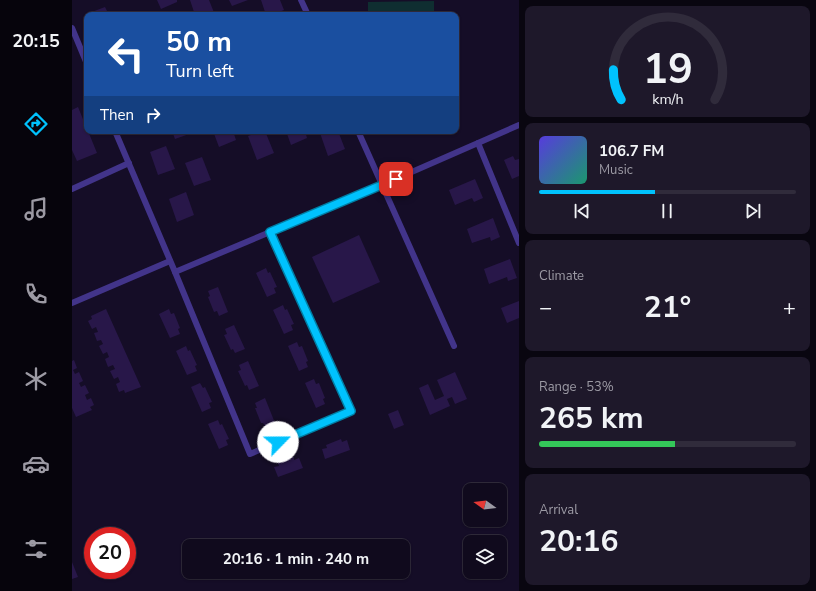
<!DOCTYPE html>
<meta charset="utf-8">
<style>
:root{--surface:#100a1d;--page:#1e182a;--text:#f1f3f6;--muted:#9c9aa4;--line:#302b3b;--accent:#00c2fd}
body{margin:0;font-family:"Nunito Sans",sans-serif;background:var(--page);color:var(--text);height:100vh;display:flex;flex-direction:column;font-size:15px;white-space:nowrap}
*{box-sizing:border-box;margin:0}
p{font-size:13px;color:var(--muted)}
.icon{flex:none;width:22px;height:22px;fill:none;stroke:currentColor;stroke-width:2;stroke-linecap:round;stroke-linejoin:round}
.map{position:relative;flex:1;overflow:hidden}
.panel{display:flex;flex-direction:column;gap:6px;padding:6px;background:#090610;width:297px}
.panel>*{flex:none}
.hud{position:absolute;left:12px;top:12px;width:375px;height:122px;border-radius:8px;box-shadow:0 1px 3px #0004,0 0 0 1px var(--line);background:#1a4fa0;color:#fff;overflow:hidden}
.needle{width:26px;rotate:285deg}
.buttons{position:absolute;left:391px;top:483px;display:grid;gap:8px}
.buttons a{display:grid;place-items:center;width:44px;height:44px;border-radius:8px;background:var(--surface);box-shadow:0 1px 3px #0004,0 0 0 1px var(--line);font-size:20px}
.speed{position:absolute;left:12px;top:527px;display:flex;gap:8px;font-size:20px;font-weight:700;text-align:center}
.speed>*{display:grid;place-content:center;width:52px;height:52px;border-radius:50%;background:var(--surface);box-shadow:0 1px 3px #0004,0 0 0 1px var(--line);line-height:1}
.speed .limit{border:6px solid #d22;background:#fff;color:#111}
.pin{position:absolute;display:grid;place-items:center;width:34px;height:34px;color:#fff;margin:-17px;border-radius:8px;box-shadow:0 2px 6px #0006}
.me{position:absolute;width:44px;margin:-22px;rotate:67deg;stroke-linejoin:round;filter:drop-shadow(0 0 3px #0008)}
.turn{display:flex;align-items:center;gap:14px;height:84px;padding:0 16px;font-size:18px}
.turn .icon{width:52px;height:52px;stroke-width:2.5}
.turn b{display:block;font-size:28px;line-height:34px}
.then{display:flex;align-items:center;height:38px;padding:0 16px;background:#0003;gap:8px;font-size:15px}
.big{font-size:30px;font-weight:700;line-height:1.1}
.panel .tile{flex:1;display:flex;flex-direction:column;justify-content:center;gap:6px;min-width:0;padding:0 14px;border-radius:8px;background:var(--page)}
.panel .dial{align-items:center;gap:0}
.dial svg{height:104px;overflow:visible;fill:none;stroke:var(--line);stroke-width:7;stroke-linecap:round;text-anchor:middle}
.dial text{fill:var(--text);stroke:none}
.song{display:flex;align-items:center;gap:12px}
.cover{width:48px;height:48px;border-radius:6px;background:linear-gradient(135deg,hsl(250 70% 55%),hsl(160 70% 35%))}
.played{height:4px;border-radius:2px;background:linear-gradient(90deg,var(--accent) 45%,var(--line) 45%)}
.keys{display:flex;justify-content:space-around;direction:ltr}
.heat{display:flex;justify-content:space-between;align-items:center;font-size:22px;direction:ltr}
.charge{height:6px;border-radius:3px;background:linear-gradient(90deg,#34c759 53%,var(--line) 0)}
.trip{position:absolute;left:110px;top:539px;width:228px;height:40px;border-radius:8px;background:var(--surface);box-shadow:0 1px 3px #0004,0 0 0 1px var(--line);font-weight:700;line-height:40px;text-align:center}
main{display:flex;flex:1;min-height:0}
.tab-bar{display:flex;flex-direction:column;width:72px;justify-content:space-around;align-items:center;background:#06040c;color:var(--muted)}
.tab-bar .icon{width:28px;height:28px}
.tab-bar .active{color:var(--accent)}
.tab-bar b{font-size:18px;color:var(--text)}
.map>svg:first-child{display:block}
</style>
<main>
<nav class="tab-bar">
<b>20:15</b>
<svg class="icon active" aria-label="directions" viewBox="0 0 24 24"><path d="M12 3l9 9-9 9-9-9zM9 14v-3h6M13 9l2 2-2 2"/></svg>
<svg class="icon" aria-label="music" viewBox="0 0 24 24"><path d="M9 18V5l10-2v13"/><circle cx="6" cy="18" r="3"/><circle cx="16" cy="16" r="3"/></svg>
<svg class="icon" aria-label="phone" viewBox="0 0 24 24"><path d="M5 4h4l2 5-3 2q2 4 5 5l2-3 5 2v4C11 20 4 13 5 4z"/></svg>
<svg class="icon" aria-label="climate" viewBox="0 0 24 24"><path d="M12 3v18M4 7l16 10M4 17L20 7"/></svg>
<svg class="icon" aria-label="car" viewBox="0 0 24 24"><path d="M5 17H2v-5l4-1 3-4h7l3 4 3 1v5h-3M9 17h6M6 11h13"/><circle cx="7" cy="17" r="2"/><circle cx="17" cy="17" r="2"/></svg>
<svg class="icon" aria-label="filters" viewBox="0 0 24 24"><path d="M4 7h16M4 17h16"/><circle cx="9" cy="7" r="2"/><circle cx="15" cy="17" r="2"/></svg>
</nav>
<div class="map">
<svg width="447" height="591" viewBox="0 0 447 591">
<rect width="100%" height="100%" fill="#150d27"/>
<!-- green -->
<polygon fill="#0f2e31" points="362,1 362,15 296,15 296,2"/>
<!-- building -->
<g fill="#281749">
<polygon points="85,0 105,0 105,2 89,9"/>
<polygon points="118,0 137,0 143,15 123,15"/>
<polygon points="157,0 176,0 160,6"/>
<polygon points="189,0 208,0 212,10 200,15 194,15"/>
<polygon points="33,7 37,15 17,15 17,13"/>
<polygon points="6,107 15,129 15,131 16,131 25,153 5,161 0,150 0,110"/>
<polygon points="100,131 119,131 120,133 103,139"/>
<polygon points="141,131 161,131 164,140 147,147"/>
<polygon points="190,131 193,131 202,153 185,160 176,136"/>
<polygon points="214,131 233,131 235,138 219,145"/>
<polygon points="252,131 266,131 273,149 256,156 248,133"/>
<polygon points="94,146 103,169 86,175 78,152"/>
<polygon points="441,156 443,160 447,159 447,176 440,179 432,160"/>
<polygon points="130,157 139,180 122,186 113,163"/>
<polygon points="403,179 411,198 402,202 400,198 383,205 377,190"/>
<polygon points="114,192 122,215 105,222 97,199"/>
<polygon points="421,218 428,237 419,241 418,237 400,243 395,229"/>
<polygon points="287,235 308,282 261,303 240,257"/>
<polygon points="438,259 445,278 436,281 435,277 417,284 412,269"/>
<polygon points="194,268 196,273 198,272 205,287 202,288 204,293 195,297 184,273"/>
<polygon points="146,287 156,312 147,316 145,311 142,312 136,297 138,296 136,291"/>
<polygon points="447,301 447,318 435,323 429,308"/>
<polygon points="211,305 213,310 215,309 222,324 219,325 221,330 212,334 201,310"/>
<polygon points="34,309 69,387 53,393 52,390 47,392 44,384 48,382 46,377 42,379 38,371 43,369 41,365 36,367 33,359 37,357 35,352 31,354 27,346 31,344 29,340 25,341 22,333 26,332 24,327 20,329 16,321 20,319 19,316"/>
<polygon points="97,309 99,314 102,313 108,328 106,329 108,334 98,338 87,314"/>
<polygon points="162,325 173,349 163,353 161,349 159,350 152,335 155,334 153,329"/>
<polygon points="225,342 227,347 230,346 236,361 234,362 236,367 227,371 216,346"/>
<polygon points="114,346 116,351 118,350 125,365 123,366 125,371 115,375 104,351"/>
<polygon points="2,360 5,368 1,370 3,374 7,372 11,381 7,383 9,387 13,385 17,393 13,395 15,400 19,398 22,405 18,407 20,410 4,417 0,408 0,361"/>
<polygon points="176,361 187,386 177,390 175,385 173,386 166,371 169,370 167,365"/>
<polygon points="383,372 395,399 383,404 380,397 375,399 378,406 358,415 347,388 356,384 363,400 372,396 365,380"/>
<polygon points="242,379 244,384 247,383 253,398 251,399 253,404 244,408 233,383"/>
<polygon points="128,383 131,388 133,387 140,402 137,403 139,408 130,412 119,387"/>
<polygon points="193,398 203,423 194,427 191,423 189,423 183,408 185,408 183,403"/>
<polygon points="326,410 332,425 322,429 316,414"/>
<polygon points="146,420 148,425 150,424 157,439 154,440 156,445 147,449 136,424"/>
<polygon points="269,439 270,442 275,440 278,450 253,459 250,449 255,448 254,445"/>
<polygon points="222,457 222,460 227,458 231,468 206,477 202,467 207,466 206,463"/>
<polygon points="0,562 6,577 0,579"/>
</g>
<g fill="none" stroke-linecap="round" stroke-linejoin="round">
<!-- lane -->
<g stroke="#42348a" stroke-width="6">
<polyline points="229,0 236,15"/>
<polyline points="0,28 15,64"/>
<polyline points="43,131 103,272 310,185 447,125"/>
<polyline points="286,131 382,346"/>
<polyline points="406,143 447,243"/>
<polyline points="0,189 57,163"/>
<polyline points="103,272 178,454 279,411 199,232"/>
<polyline points="0,303 98,261"/>
</g>
</g>
<g fill="none" stroke-linecap="round" stroke-linejoin="round">
<defs>
<polyline id="route" points="206,442 279,411 198,232 324,179"/>
</defs>
<!-- route casing -->
<use href="#route" stroke="#007ea4" stroke-width="10"/>
<!-- route -->
<use href="#route" stroke="#00c2fd" stroke-width="7"/>
</g>
</svg>
<div class="buttons">
<a><svg class="needle" viewBox="-14 -14 28 28"><path d="M0-13l5 13h-10z" fill="#e53935"/><path d="M0 13l5-13h-10z" fill="#9c9aa4"/></svg></a>
<a><svg class="icon" aria-label="layers" viewBox="0 0 24 24"><path d="M12 4l9 5-9 5-9-5zM3 14l9 5 9-5"/></svg></a>
</div>
<div class="speed"><div class="limit">20</div></div>
<div class="pin" style="left:324px;top:179px;background:#d93025"><svg class="icon" aria-label="arrive" viewBox="0 0 24 24"><path d="M6 21V4h12l-3 4 3 4H6"/></svg></div>
<svg class="me" style="left:206px;top:442px" viewBox="-20 -20 40 40"><circle r="19" fill="#fff"/><path d="M0-13L10 11 0 6-10 11z" fill="#00c2fd"/></svg>
<div class="trip">20:16 · 1 min · 240 m</div>
<div class="hud">
<div class="turn"><svg class="icon" aria-label="left" viewBox="0 0 24 24"><path d="M17 20v-9H6M10 6l-5 5 5 5"/></svg><div><b>50 m</b>Turn left</div></div>
<div class="then">Then<svg class="icon" aria-label="right" viewBox="0 0 24 24"><path d="M7 20v-9h11M14 6l5 5-5 5"/></svg></div>
</div>
</div>
<section class="panel">
<div class="tile dial"><svg viewBox="0 0 100 80">
<path d="M14 69A42 42 0 1 1 86 69"/>
<path d="M14 69A42 42 0 0 1 8 46" stroke="#00c2fd"/>
<text x="50" y="56" font-size="32" font-weight="700">19</text>
<text x="50" y="72" font-size="11">km/h</text>
</svg></div>
<div class="tile">
<div class="song"><i class="cover"></i><div><b>106.7 FM</b><p>Music</p></div></div>
<div class="played"></div>
<div class="keys"><svg class="icon" aria-label="previous" viewBox="0 0 24 24"><path d="M18 5L8 12l10 7zM5 5v14"/></svg><svg class="icon" aria-label="pause" viewBox="0 0 24 24"><path d="M8 5v14M16 5v14"/></svg><svg class="icon" aria-label="next" viewBox="0 0 24 24"><path d="M6 5l10 7-10 7zM19 5v14"/></svg></div>
</div>
<div class="tile"><p>Climate</p>
<div class="heat"><a>−</a><b class="big">21°</b><a>+</a></div>
</div>
<div class="tile"><p>Range · 53%</p><b class="big">265 km</b><div class="charge"></div></div>
<div class="tile"><p>Arrival</p><b class="big">20:16</b></div>
</section>
</main>
